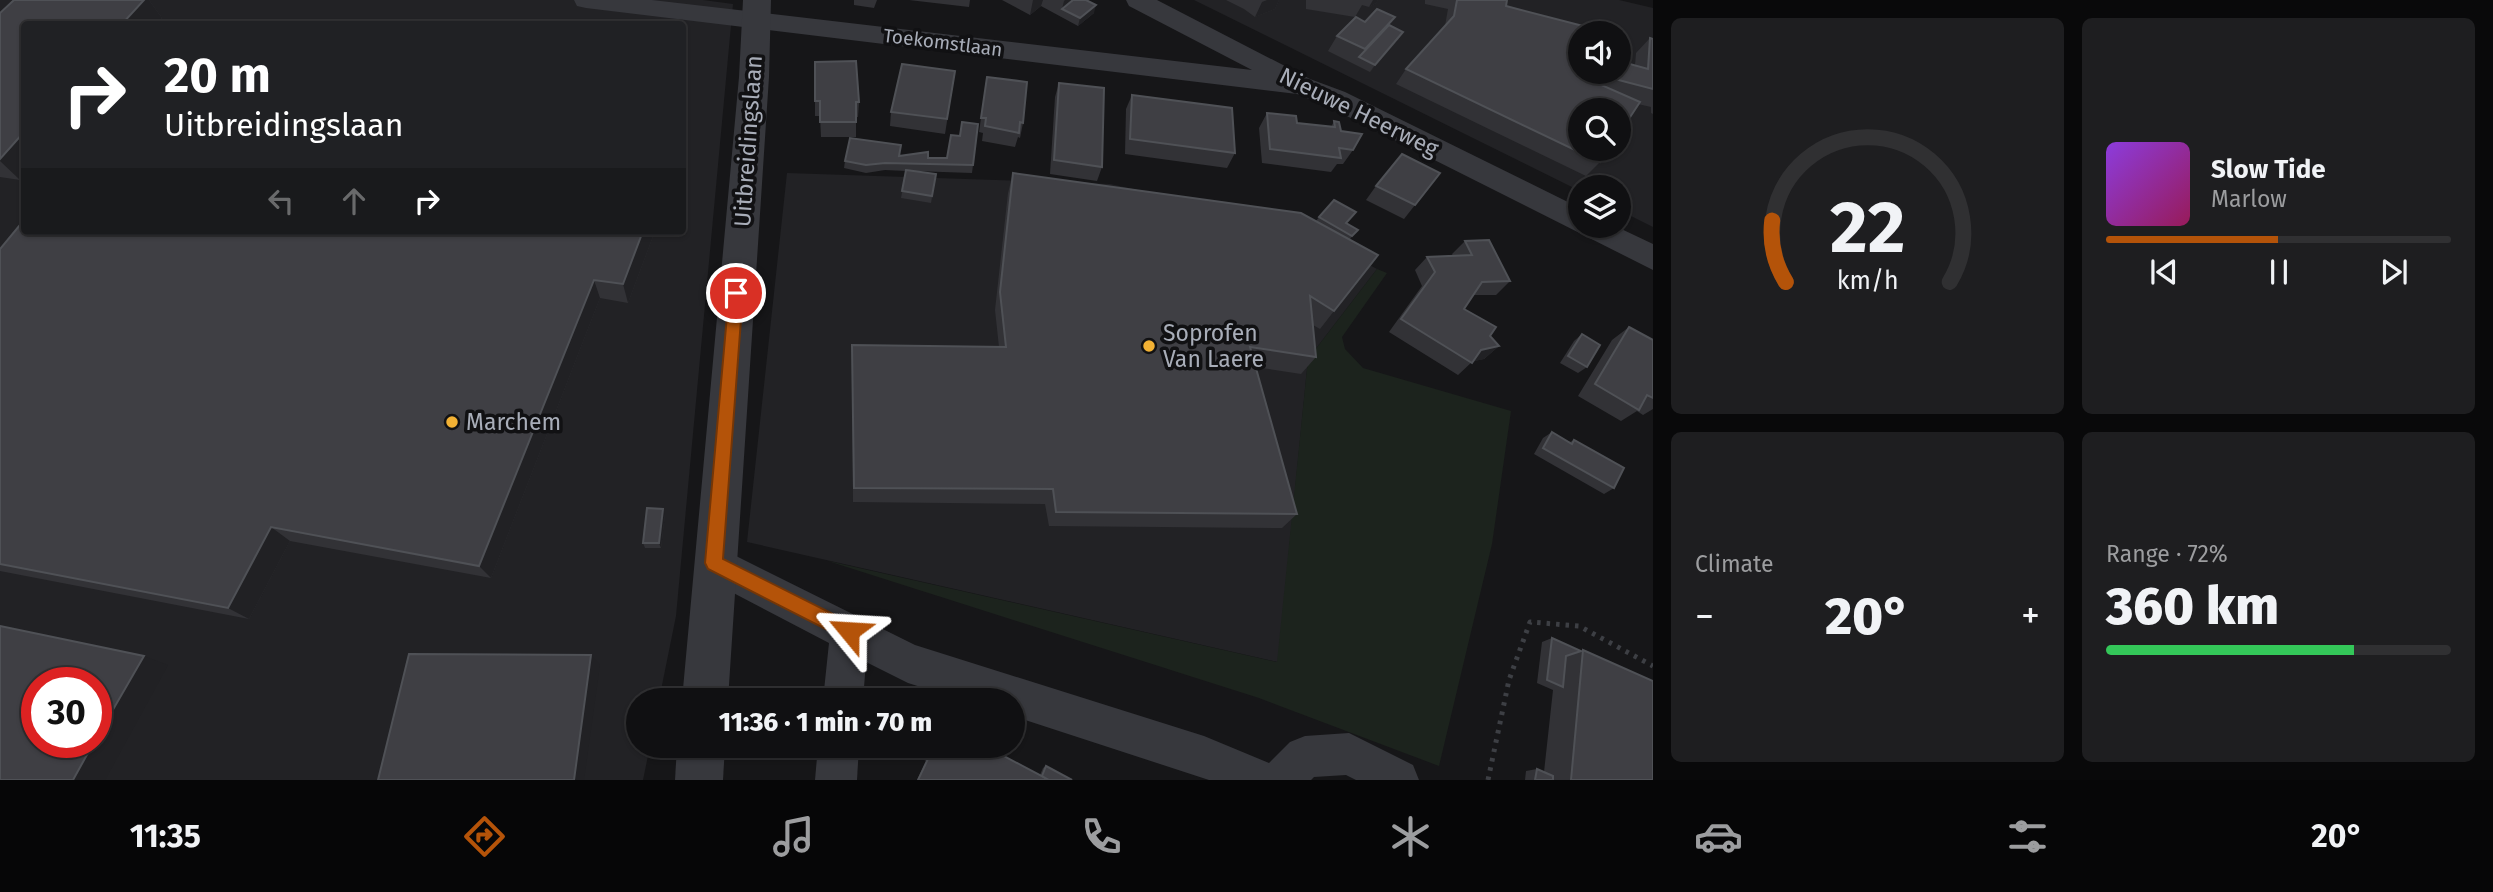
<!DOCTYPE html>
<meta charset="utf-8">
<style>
:root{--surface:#101012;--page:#1e1e20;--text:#f1f3f6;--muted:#9c9d9f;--line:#303032;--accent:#b45309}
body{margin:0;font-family:"Fira Sans",sans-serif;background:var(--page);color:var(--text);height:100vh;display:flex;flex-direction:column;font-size:26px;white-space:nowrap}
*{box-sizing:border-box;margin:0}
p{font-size:23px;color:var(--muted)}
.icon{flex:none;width:38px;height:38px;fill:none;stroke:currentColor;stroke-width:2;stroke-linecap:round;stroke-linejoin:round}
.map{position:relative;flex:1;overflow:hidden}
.sheet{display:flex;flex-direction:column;gap:18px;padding:18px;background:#09090a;width:840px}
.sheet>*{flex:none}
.guide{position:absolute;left:21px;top:21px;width:665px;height:214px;border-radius:7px;box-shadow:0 2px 5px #0004,0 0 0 2px var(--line);background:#202124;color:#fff;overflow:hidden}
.fabs{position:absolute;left:1568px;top:21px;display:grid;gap:14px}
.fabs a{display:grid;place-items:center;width:63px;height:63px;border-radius:50%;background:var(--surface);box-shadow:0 2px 5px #0004,0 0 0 2px var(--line);font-size:35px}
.speed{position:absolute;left:21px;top:667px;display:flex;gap:14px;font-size:35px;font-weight:700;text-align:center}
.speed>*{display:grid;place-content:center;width:91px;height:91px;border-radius:50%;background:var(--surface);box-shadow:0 2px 5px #0004,0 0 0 2px var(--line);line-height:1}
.speed .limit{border:10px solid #d22;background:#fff;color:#111}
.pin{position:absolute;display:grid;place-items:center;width:60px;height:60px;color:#fff;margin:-30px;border:4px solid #fff;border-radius:50%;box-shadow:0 2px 7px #0007}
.me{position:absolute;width:77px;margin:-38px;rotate:297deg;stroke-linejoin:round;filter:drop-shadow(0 0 5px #0008)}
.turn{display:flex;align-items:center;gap:24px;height:147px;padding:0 28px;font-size:32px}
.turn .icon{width:91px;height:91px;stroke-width:2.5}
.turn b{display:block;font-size:49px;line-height:60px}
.lanes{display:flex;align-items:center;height:66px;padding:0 28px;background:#0003;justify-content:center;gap:35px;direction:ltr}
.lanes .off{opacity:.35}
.big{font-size:52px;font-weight:800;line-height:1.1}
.sheet .card{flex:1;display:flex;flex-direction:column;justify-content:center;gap:10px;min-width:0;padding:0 24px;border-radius:10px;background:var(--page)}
.sheet .dial{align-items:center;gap:0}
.dial svg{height:182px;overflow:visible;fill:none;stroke:var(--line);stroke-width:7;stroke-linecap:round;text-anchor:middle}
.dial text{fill:var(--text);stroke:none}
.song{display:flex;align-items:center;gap:21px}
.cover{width:84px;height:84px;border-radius:10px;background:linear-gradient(135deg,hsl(270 70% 55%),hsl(330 70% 35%))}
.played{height:7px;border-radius:4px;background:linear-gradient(90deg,var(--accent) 50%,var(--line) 50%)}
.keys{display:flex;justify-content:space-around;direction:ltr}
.heat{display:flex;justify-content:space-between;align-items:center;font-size:38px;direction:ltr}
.charge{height:10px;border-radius:5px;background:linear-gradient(90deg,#34c759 72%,var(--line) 0)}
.sheet .tiles{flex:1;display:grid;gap:18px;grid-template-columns:repeat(2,1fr)}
.trip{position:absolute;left:626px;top:688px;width:399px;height:70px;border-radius:35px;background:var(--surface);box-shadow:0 2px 5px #0004,0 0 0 2px var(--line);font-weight:800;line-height:70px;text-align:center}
.tabs{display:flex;height:112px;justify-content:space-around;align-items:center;background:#060607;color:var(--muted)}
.tabs .icon{width:49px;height:49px}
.tabs .active{color:var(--accent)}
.tabs b{font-size:32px;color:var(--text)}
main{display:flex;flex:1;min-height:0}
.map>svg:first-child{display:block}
</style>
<main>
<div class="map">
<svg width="1653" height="780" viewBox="0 0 1653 780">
<rect width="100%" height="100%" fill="#161618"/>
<!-- built -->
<g fill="#222225" fill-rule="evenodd">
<path d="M0,0h703l30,4 -57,612 -17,84h-20v46h11l-7,34h-643zM24,24h658v207h-658zM37,682h59v60h-59z"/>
<path d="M1194,0h425l34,8v219l-34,-17v-23h-39v4zM1580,33h39v39h-39zM1580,110h39v39h-39z"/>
<polygon points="787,173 1110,184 1291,223 1377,269 1308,359 1278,662 747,542"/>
</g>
<!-- green -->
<polygon fill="#1c231d" points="1377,269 1387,273 1342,337 1345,349 1363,368 1511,411 1492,544 1439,766 1259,698 828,561 1277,662 1308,359"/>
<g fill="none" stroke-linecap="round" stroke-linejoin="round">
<!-- path -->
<polyline stroke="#3d3f44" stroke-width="5" stroke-dasharray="3.5 6" stroke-linecap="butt" points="1488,780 1509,680 1530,622 1579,626 1653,666"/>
<!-- minor -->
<g fill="#37383d" fill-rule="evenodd">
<polygon points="574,0 652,0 1252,70 1129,6 1126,0 1157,0 1310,79 1345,92 1580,208 1580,226 1615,226 1653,244 1653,270 1327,106 1297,94 586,8 577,6"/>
<polygon points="714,545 915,645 1204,736 1269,763 1290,742 1305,736 1349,733 1413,765 1419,780 1356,780 1346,775 1314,777 1311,780 1209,780 1013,716 1013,700 962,700 908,683 866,662 863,700 823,700 829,643 701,576 695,563 701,550"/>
<polygon points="818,746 859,746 857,780 815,780"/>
</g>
<!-- tertiary -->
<g fill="#37383d" fill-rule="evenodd">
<polygon points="743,0 771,0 769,77 728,700 682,700 739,77"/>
<polygon points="677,746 725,746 723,780 675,780"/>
</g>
</g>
<!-- wall -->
<g fill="#323236">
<polygon points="14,0 149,0 162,18 156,24 24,24 24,175 20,180 0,177 0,13"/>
<polygon points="854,0 877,0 874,8 854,5"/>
<polygon points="909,0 970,0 969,7"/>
<polygon points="1002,0 1086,0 1094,13 1078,26 1041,6 1030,15"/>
<polygon points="1226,0 1279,0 1275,9 1255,17 1244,9"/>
<polygon points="1306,0 1378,0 1376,3 1369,7 1362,5 1355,17 1306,9"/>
<polygon points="1425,0 1507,0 1506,6 1580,72 1619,72 1635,65 1636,53 1650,38 1653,39 1653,114 1651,113 1651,107 1638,104 1600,162 1586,176 1396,84 1406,69 1445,26 1448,9 1425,4"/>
<polygon points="1395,17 1390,25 1403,32 1398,40 1370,72 1328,51 1337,36 1365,22"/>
<polygon points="815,62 859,102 858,117 856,117 856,137 821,137 820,116 815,116"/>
<polygon points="955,71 945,134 890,126 891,112"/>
<polygon points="987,77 1023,123 1020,138 1018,137 1015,147 982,141 983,133 979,132"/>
<polygon points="1059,83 1102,167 1097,181 1050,174 1055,97"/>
<polygon points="1132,95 1235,153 1227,168 1125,154 1126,109"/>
<polygon points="1267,113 1297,123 1331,127 1334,121 1353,150 1343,164 1337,164 1331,172 1262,163 1259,128"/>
<polygon points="900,156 928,158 973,165 972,173 914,171 936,174 931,203 901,198 906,171 885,170 866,173 844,168 845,161"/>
<polygon points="1013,173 1316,221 1319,217 1347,223 1358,230 1350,239 1334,311 1320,329 1313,325 1316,357 1301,374 1256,367 1297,514 1282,528 1049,526 1045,504 853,502 852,345 999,347 995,310 1008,193"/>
<polygon points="1376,186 1415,205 1404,219 1366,200"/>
<polygon points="24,231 655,231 628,303 600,298 491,578 290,541 249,619 0,571 0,249"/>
<polygon points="1465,241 1510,281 1496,295 1473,295 1464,309 1499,346 1484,359 1473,361 1458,375 1389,332 1422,286 1415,270 1427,257 1453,256 1452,254"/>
<polygon points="1629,327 1653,340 1653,409 1643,415 1637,411 1621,421 1578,396 1612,340"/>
<polygon points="1582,334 1587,367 1578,373 1560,363 1574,341"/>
<polygon points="1552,432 1570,442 1574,440 1614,488 1604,494 1534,454 1543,438"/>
<polygon points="665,514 661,548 645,548 643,543"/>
<polygon points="1552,638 1581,651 1583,650 1653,780 1525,780 1526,771 1537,769 1544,772 1553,690 1537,683 1542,642"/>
<polygon points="918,746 1040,775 1043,768 1046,766 1072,780 917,780 926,761 914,754"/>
</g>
<!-- shaded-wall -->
<g fill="#212124">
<polygon points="144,0 149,0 162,18 156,24 122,24"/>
<polygon points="1033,0 1043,0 1041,6 1030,15"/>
<polygon points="1065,0 1074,0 1062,9 1064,1"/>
<polygon points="1267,0 1279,0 1275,9 1255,17 1262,2"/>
<polygon points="1373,0 1378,0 1376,3 1369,7"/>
<polygon points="1096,5 1094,13 1078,26 1080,18"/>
<polygon points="1395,17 1385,32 1360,57 1365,49"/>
<polygon points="1403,32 1398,40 1370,72 1375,65"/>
<polygon points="24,132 24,175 20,180 0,161 0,159"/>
<polygon points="643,231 655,231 628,303 623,284"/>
<polygon points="594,280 600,298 491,578 479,566"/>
<polygon points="1499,346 1484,359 1471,362 1481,350"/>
<polygon points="663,509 665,514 661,548 659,543"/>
<polygon points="271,527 290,541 249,619 228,608"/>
<polygon points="591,655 600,665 584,780 574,780"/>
<polygon points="144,656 168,665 105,780 73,780 94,742 96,742 96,739"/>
</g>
<!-- building -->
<g fill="#3f3f44" stroke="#4f5156" stroke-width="2">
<polygon points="14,0 144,0 122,24 24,24 24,132 0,159 0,13"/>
<polygon points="1073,0 1086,0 1096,5 1080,18 1062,9"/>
<polygon points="1457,0 1507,0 1506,6 1587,27 1586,33 1580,33 1580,72 1584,72 1583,77 1640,102 1619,134 1619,110 1580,110 1580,149 1609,149 1600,162 1406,69 1454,16"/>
<polygon points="1377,9 1395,17 1365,49 1337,36 1356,17 1365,22"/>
<polygon points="498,21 525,24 496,24"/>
<polygon points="1389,25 1403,32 1375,65 1359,57"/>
<polygon points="1650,38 1653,39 1653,89 1588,72 1619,72 1619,61 1648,69"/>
<polygon points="856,61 859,102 856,102 856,122 820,122 820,101 815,101 815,62"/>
<polygon points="902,64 955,71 947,119 891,112"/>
<polygon points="987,77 1027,82 1023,123 1020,122 1019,133 985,126 986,118 981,118"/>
<polygon points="1059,83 1104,88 1102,167 1054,160"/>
<polygon points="1132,95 1232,108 1235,153 1130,139"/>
<polygon points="1267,113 1296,116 1297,123 1335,127 1334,121 1339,122 1341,131 1362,134 1353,150 1339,148 1341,158 1270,149"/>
<polygon points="962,122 978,124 973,165 885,163 866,165 845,161 850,138 901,145 899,156 928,152 928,158 947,158 951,135 960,136"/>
<polygon points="1402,154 1440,173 1415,205 1376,186"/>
<polygon points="906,170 936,174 932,196 902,191"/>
<polygon points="1013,173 1301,213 1378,255 1334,311 1310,296 1316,357 1250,347 1297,514 1056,512 1053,489 854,488 852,345 1006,347 1000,292"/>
<polygon points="1334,200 1356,212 1346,223 1358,230 1352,236 1319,217"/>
<polygon points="24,220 24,231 643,231 623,284 594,280 479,566 271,527 228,608 0,564 0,249"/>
<polygon points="1489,240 1510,281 1482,282 1464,309 1496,327 1490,336 1499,346 1481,350 1472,363 1401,319 1435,272 1427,257 1472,255 1465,241"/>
<polygon points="1629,327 1653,340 1653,398 1647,395 1639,410 1595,384"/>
<polygon points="1582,334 1600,345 1587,367 1568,356"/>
<polygon points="1552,432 1572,444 1574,440 1624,468 1614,488 1543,448"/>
<polygon points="647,508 663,509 659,543 643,543"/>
<polygon points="0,626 144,656 96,739 96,682 37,682 37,742 94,742 73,780 0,780"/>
<polygon points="1552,638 1581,651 1566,656 1563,687 1547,680"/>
<polygon points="1583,650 1653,681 1653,780 1571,780"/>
<polygon points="409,654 591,655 574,780 378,780"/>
<polygon points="918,746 933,746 928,759 915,752"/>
<polygon points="934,746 985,746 1049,780 918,780"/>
<polygon points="1046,766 1072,780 1049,780 1042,776"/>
<polygon points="1537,769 1553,776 1553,780 1535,780"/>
</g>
<!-- route -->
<polygon fill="#b45309" stroke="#753606" stroke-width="2" points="736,287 743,293 723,559 855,625 858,631 855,638 849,641 708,569 705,563 729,293"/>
<!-- markers -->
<g fill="#f2b134" stroke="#111113" stroke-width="2.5">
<circle cx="1149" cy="346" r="7"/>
<circle cx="452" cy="422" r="7"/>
</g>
<g text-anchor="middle" stroke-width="7" stroke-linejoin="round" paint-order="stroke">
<!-- far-street labels -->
<g font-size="19" fill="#a8adb8" stroke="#111113">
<text transform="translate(943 42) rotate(7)" y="7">Toekomstlaan</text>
</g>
<!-- street labels -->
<g font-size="23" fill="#a8adb8" stroke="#111113">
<text transform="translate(1359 112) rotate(26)" y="8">Nieuwe Heerweg</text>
<text transform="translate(748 141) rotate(-86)" y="8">Uitbreidingslaan</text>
</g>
<!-- poi labels -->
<g font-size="23" fill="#a8adb8" stroke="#111113" text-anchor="start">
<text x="1163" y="341">Soprofen<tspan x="1163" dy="26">Van Laere</tspan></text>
<text x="466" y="430">Marchem</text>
</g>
</g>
</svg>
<div class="fabs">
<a><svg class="icon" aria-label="sound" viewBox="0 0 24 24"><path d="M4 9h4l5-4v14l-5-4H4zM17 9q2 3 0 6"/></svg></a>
<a><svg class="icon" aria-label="search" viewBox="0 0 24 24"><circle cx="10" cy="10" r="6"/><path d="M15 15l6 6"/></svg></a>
<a><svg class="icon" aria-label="layers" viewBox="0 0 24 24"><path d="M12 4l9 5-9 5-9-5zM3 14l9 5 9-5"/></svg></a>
</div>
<div class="speed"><div class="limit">30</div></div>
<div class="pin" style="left:736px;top:293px;background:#d93025"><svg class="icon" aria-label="arrive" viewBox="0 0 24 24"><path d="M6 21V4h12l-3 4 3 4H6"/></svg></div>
<svg class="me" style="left:849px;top:631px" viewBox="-20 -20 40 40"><path d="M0-17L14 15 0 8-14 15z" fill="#b45309" stroke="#fff" stroke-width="4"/></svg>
<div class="trip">11:36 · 1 min · 70 m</div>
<div class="guide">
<div class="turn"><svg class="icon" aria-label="right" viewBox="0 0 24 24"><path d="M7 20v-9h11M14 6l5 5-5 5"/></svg><div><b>20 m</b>Uitbreidingslaan</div></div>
<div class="lanes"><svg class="icon off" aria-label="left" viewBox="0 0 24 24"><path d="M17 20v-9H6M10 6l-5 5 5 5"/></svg><svg class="icon off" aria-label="ahead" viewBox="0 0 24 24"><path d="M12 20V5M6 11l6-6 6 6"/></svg><svg class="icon" aria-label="right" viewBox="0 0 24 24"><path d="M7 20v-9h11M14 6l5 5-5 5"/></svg></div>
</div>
</div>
<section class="sheet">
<div class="tiles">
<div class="card dial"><svg viewBox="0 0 100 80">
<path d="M14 69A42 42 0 1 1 86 69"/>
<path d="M14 69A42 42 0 0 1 8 42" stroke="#b45309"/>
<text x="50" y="56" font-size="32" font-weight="700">22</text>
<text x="50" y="72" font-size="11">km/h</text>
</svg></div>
<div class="card">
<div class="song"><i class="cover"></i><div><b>Slow Tide</b><p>Marlow</p></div></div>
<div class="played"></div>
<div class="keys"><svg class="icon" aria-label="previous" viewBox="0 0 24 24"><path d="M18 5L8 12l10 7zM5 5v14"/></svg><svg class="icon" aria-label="pause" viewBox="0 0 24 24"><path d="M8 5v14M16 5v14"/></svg><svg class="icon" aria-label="next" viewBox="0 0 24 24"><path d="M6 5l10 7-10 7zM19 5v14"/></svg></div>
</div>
<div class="card"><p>Climate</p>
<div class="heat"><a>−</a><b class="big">20°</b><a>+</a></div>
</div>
<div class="card"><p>Range · 72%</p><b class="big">360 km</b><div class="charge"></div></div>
</div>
</section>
</main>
<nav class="tabs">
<b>11:35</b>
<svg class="icon active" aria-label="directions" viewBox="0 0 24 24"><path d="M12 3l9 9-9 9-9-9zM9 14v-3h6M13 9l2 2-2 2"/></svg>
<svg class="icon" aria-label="music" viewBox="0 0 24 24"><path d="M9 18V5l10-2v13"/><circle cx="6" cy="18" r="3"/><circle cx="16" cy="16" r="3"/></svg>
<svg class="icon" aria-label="phone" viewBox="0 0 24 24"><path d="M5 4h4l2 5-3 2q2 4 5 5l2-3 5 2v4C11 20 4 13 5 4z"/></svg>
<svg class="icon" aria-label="climate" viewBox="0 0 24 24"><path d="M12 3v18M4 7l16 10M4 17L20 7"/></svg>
<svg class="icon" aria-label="car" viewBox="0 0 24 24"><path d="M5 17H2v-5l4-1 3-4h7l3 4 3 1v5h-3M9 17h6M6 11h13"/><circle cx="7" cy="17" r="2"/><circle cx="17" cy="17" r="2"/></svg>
<svg class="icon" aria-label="filters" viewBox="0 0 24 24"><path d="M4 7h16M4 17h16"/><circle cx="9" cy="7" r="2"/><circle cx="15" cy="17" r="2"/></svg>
<b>20°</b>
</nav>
